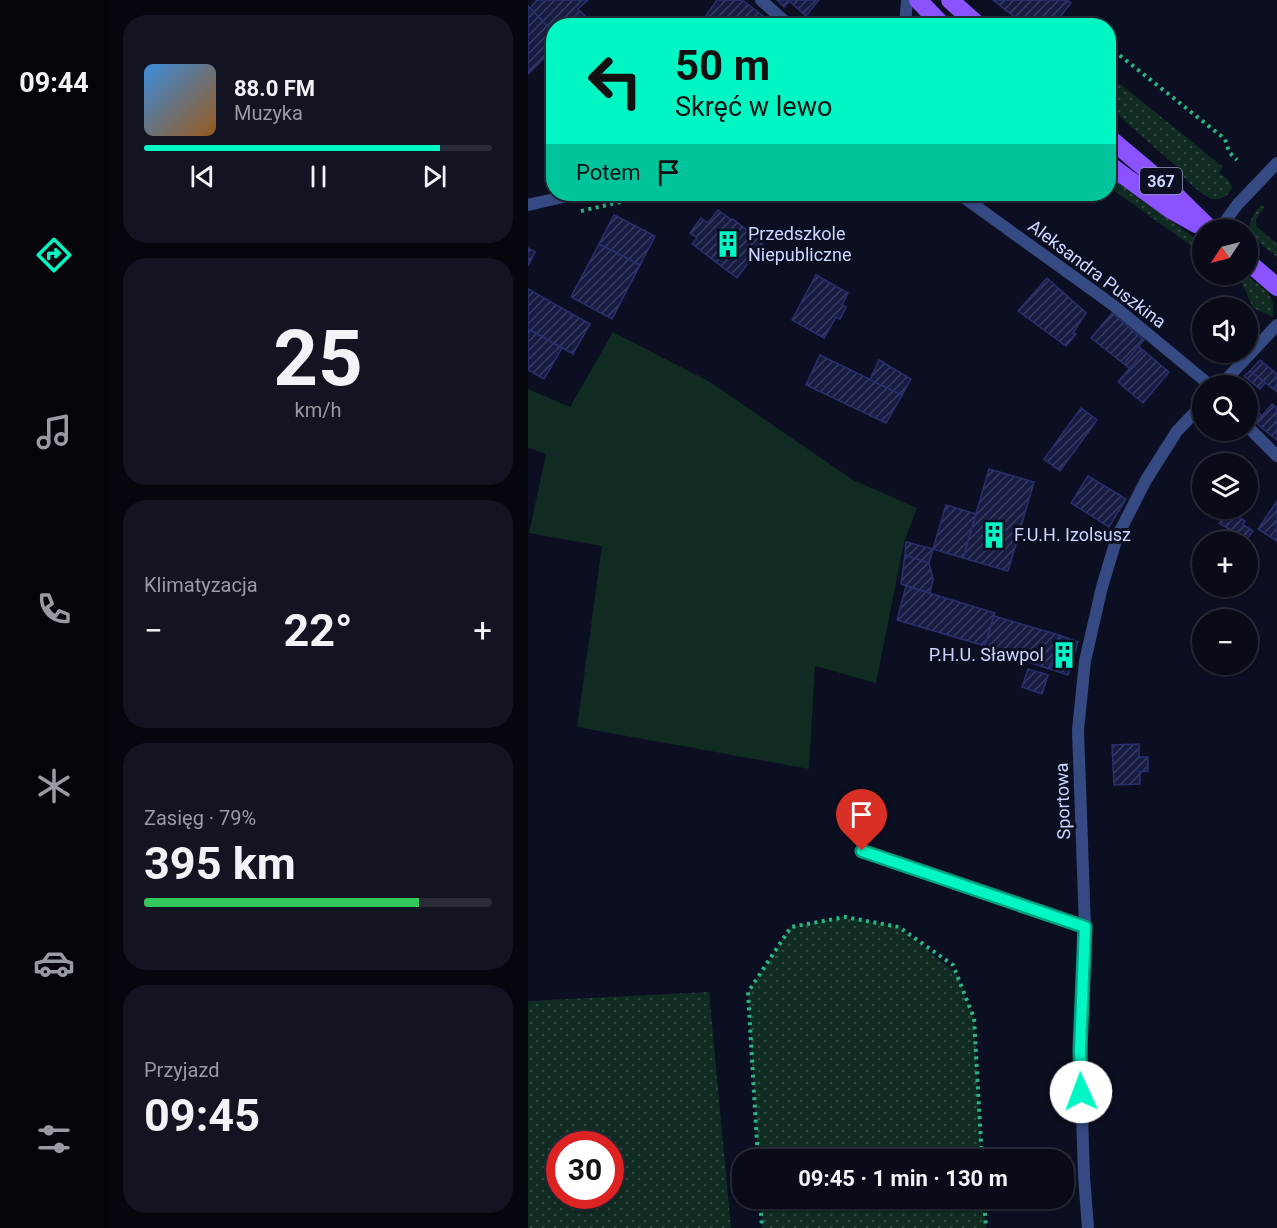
<!DOCTYPE html>
<html lang="pl">
<meta charset="utf-8">
<style>
:root{--surface:#090b19;--page:#121422;--text:#f1f3f6;--muted:#999ba2;--line:#292b38;--accent:#00f7c4}
body{margin:0;font-family:Roboto,sans-serif;background:var(--page);color:var(--text);height:100vh;display:flex;flex-direction:column;font-size:22px;white-space:nowrap}
*{box-sizing:border-box;margin:0}
p{font-size:20px;color:var(--muted)}
.icon{flex:none;width:33px;height:33px;fill:none;stroke:currentColor;stroke-width:2;stroke-linecap:round;stroke-linejoin:round}
.map{position:relative;flex:1;overflow:hidden}
.sheet{display:flex;flex-direction:column;gap:15px;padding:15px;background:#05060e;width:420px}
.sheet>*{flex:none}
.top-card{position:absolute;left:18px;top:18px;width:570px;height:183px;border-radius:24px;box-shadow:0 2px 4px #0004,0 0 0 2px var(--line);background:#00f7c4;color:#111;overflow:hidden}
.needle{width:39px;rotate:235deg}
.controls{position:absolute;left:664px;top:219px;display:grid;gap:12px}
.controls a{display:grid;place-items:center;width:66px;height:66px;border-radius:50%;background:var(--surface);box-shadow:0 2px 4px #0004,0 0 0 2px var(--line);font-size:30px}
.speed{position:absolute;left:18px;top:1131px;display:flex;gap:12px;font-size:30px;font-weight:700;text-align:center}
.speed>*{display:grid;place-content:center;width:78px;height:78px;border-radius:50%;background:var(--surface);box-shadow:0 2px 4px #0004,0 0 0 2px var(--line);line-height:1}
.speed .limit{border:9px solid #d22;background:#fff;color:#111}
.pin{position:absolute;display:grid;place-items:center;width:51px;height:51px;color:#fff;margin:-62px -26px;border-radius:50% 50% 50% 0;rotate:-45deg;box-shadow:0 0 6px #0007}
.pin .icon{rotate:45deg}
.me{position:absolute;width:66px;margin:-33px;rotate:358deg;stroke-linejoin:round;filter:drop-shadow(0 0 4px #0008)}
.turn{display:flex;align-items:center;gap:21px;height:126px;padding:0 30px;font-size:27px}
.turn .icon{width:78px;height:78px;stroke-width:2.5}
.turn b{display:block;font-size:42px;line-height:51px}
.then{display:flex;align-items:center;height:57px;padding:0 30px;background:#0003;gap:12px;font-size:22px}
.big{font-size:45px;font-weight:700;line-height:1.1}
.sheet .card{flex:1;display:flex;flex-direction:column;justify-content:center;gap:9px;min-width:0;padding:0 21px;border-radius:24px;background:var(--page)}
.sheet .dial{align-items:center;gap:0}
.dial b{font-size:78px;line-height:1}
.song{display:flex;align-items:center;gap:18px}
.cover{width:72px;height:72px;border-radius:9px;background:linear-gradient(135deg,hsl(210 70% 55%),hsl(30 70% 35%))}
.played{height:6px;border-radius:3px;background:linear-gradient(90deg,var(--accent) 85%,var(--line) 85%)}
.keys{display:flex;justify-content:space-around;direction:ltr}
.heat{display:flex;justify-content:space-between;align-items:center;font-size:33px;direction:ltr}
.charge{height:9px;border-radius:4px;background:linear-gradient(90deg,#34c759 79%,var(--line) 0)}
.trip{position:absolute;left:204px;top:1149px;width:342px;height:60px;border-radius:24px;background:var(--surface);box-shadow:0 2px 4px #0004,0 0 0 2px var(--line);font-weight:700;line-height:60px;text-align:center}
main{display:flex;flex:1;min-height:0}
.tabs{display:flex;flex-direction:column;width:108px;justify-content:space-around;align-items:center;background:#04040a;color:var(--muted)}
.tabs .icon{width:42px;height:42px}
.tabs .on{color:var(--accent)}
.tabs b{font-size:27px;color:var(--text)}
.map>svg:first-child{display:block}
</style>
<main>
<nav class="tabs">
<b>09:44</b>
<svg class="icon on" aria-label="directions" viewBox="0 0 24 24"><path d="M12 3l9 9-9 9-9-9zM9 14v-3h6M13 9l2 2-2 2"/></svg>
<svg class="icon" aria-label="music" viewBox="0 0 24 24"><path d="M9 18V5l10-2v13"/><circle cx="6" cy="18" r="3"/><circle cx="16" cy="16" r="3"/></svg>
<svg class="icon" aria-label="phone" viewBox="0 0 24 24"><path d="M5 4h4l2 5-3 2q2 4 5 5l2-3 5 2v4C11 20 4 13 5 4z"/></svg>
<svg class="icon" aria-label="climate" viewBox="0 0 24 24"><path d="M12 3v18M4 7l16 10M4 17L20 7"/></svg>
<svg class="icon" aria-label="car" viewBox="0 0 24 24"><path d="M5 17H2v-5l4-1 3-4h7l3 4 3 1v5h-3M9 17h6M6 11h13"/><circle cx="7" cy="17" r="2"/><circle cx="17" cy="17" r="2"/></svg>
<svg class="icon" aria-label="filters" viewBox="0 0 24 24"><path d="M4 7h16M4 17h16"/><circle cx="9" cy="7" r="2"/><circle cx="15" cy="17" r="2"/></svg>
</nav>
<section class="sheet">
<div class="card">
<div class="song"><i class="cover"></i><div><b>88.0 FM</b><p>Muzyka</p></div></div>
<div class="played"></div>
<div class="keys"><svg class="icon" aria-label="previous" viewBox="0 0 24 24"><path d="M18 5L8 12l10 7zM5 5v14"/></svg><svg class="icon" aria-label="pause" viewBox="0 0 24 24"><path d="M8 5v14M16 5v14"/></svg><svg class="icon" aria-label="next" viewBox="0 0 24 24"><path d="M6 5l10 7-10 7zM19 5v14"/></svg></div>
</div>
<div class="card dial"><b>25</b><p>km/h</p></div>
<div class="card"><p>Klimatyzacja</p>
<div class="heat"><a>−</a><b class="big">22°</b><a>+</a></div>
</div>
<div class="card"><p>Zasięg · 79%</p><b class="big">395 km</b><div class="charge"></div></div>
<div class="card"><p>Przyjazd</p><b class="big">09:45</b></div>
</section>
<div class="map">
<svg width="749" height="1228" viewBox="0 0 749 1228">
<defs>
<pattern id="grass-dots" width="8" height="8" patternUnits="userSpaceOnUse" patternTransform="scale(1.5)"><rect width="8" height="8" fill="#0f2b22"/><path d="M2 2h.1M6 6h.1" fill="none" stroke="#314943" stroke-width="1.8" stroke-linecap="round"/></pattern>
<pattern id="building-hatch" width="6" height="6" patternUnits="userSpaceOnUse" patternTransform="scale(1.5)"><rect width="6" height="6" fill="#171c43"/><path d="M-1 1l2-2M0 6l6-6M5 7l2-2" fill="none" stroke="#383c5f"/></pattern>
</defs>
<rect width="100%" height="100%" fill="#0c0f21"/>
<!-- grass -->
<g fill="url(#grass-dots)" fill-rule="evenodd">
<path d="M581,75l114,92 -4,6 10,7 3,7 -5,8c-5,3 -9,5 -14,4 -10,-2 -34,-24 -36,-32l-68,-60z"/>
<polygon points="581,176 675,244 675,254 581,187"/>
<path d="M733,205l3,2 -8,12v7l21,18v13c-21,-18 -40,-25 -16,-52z"/>
<polygon points="704,275 718,275 740,292 745,303 745,317 725,308 713,281"/>
<polygon points="317,917 371,927 429,974 446,1018 454,1159 230,1159 220,992 263,927"/>
<path d="M181,992l22,236h-203v-227zM32,1144h50v52h-50z"/>
<polygon points="232,1199 456,1199 458,1228 234,1228"/>
</g>
<!-- green -->
<polygon fill="#0f2b22" points="85,332 182,382 325,480 389,508 376,542 348,683 287,666 281,769 49,727 74,546 1,533 18,454 0,448 0,389 42,407"/>
<!-- building -->
<g fill="url(#building-hatch)" stroke="#293070" stroke-width="1.5">
<polygon points="9,0 60,0 50,9 58,17 49,26 26,26 26,33 2,8"/>
<polygon points="189,0 214,0 247,25 175,25 173,23"/>
<polygon points="249,0 260,0 261,2 256,7"/>
<polygon points="260,0 291,0 278,16"/>
<polygon points="465,0 539,0 543,3 525,26 498,26"/>
<polygon points="0,6 26,33 26,49 0,74"/>
<polygon points="172,18 175,20 173,23 178,26 166,26"/>
<polygon points="441,194 458,194 461,197 454,205"/>
<polygon points="190,210 204,220 205,219 235,243 209,278 164,244 169,238 162,233 173,218 180,223"/>
<polygon points="86,215 127,236 112,265 71,244"/>
<polygon points="71,244 112,265 84,319 43,297"/>
<polygon points="0,248 7,252 0,266"/>
<polygon points="288,275 320,293 314,305 318,307 312,319 308,317 296,338 264,320"/>
<polygon points="519,278 558,313 545,333 548,334 538,346 490,311"/>
<polygon points="0,289 62,324 45,354 0,329"/>
<polygon points="584,313 616,340 596,364 563,338"/>
<polygon points="0,329 34,348 16,379 0,370"/>
<polygon points="610,346 616,351 602,369 596,364"/>
<polygon points="616,351 641,372 615,403 590,382"/>
<polygon points="292,355 374,395 358,423 278,385"/>
<polygon points="351,360 383,379 374,395 342,380"/>
<polygon points="732,360 749,374 749,392 722,371"/>
<polygon points="722,371 737,383 732,389 716,376"/>
<polygon points="722,392 726,407 734,416 728,423 720,413 720,393"/>
<polygon points="744,404 749,408 749,440 728,423"/>
<polygon points="553,408 569,420 532,471 516,459"/>
<polygon points="461,469 506,482 480,571 435,558"/>
<polygon points="560,476 598,499 581,527 543,503"/>
<polygon points="749,501 749,541 730,529"/>
<polygon points="418,505 448,514 435,558 405,549"/>
<polygon points="699,510 717,521 715,525 725,531 718,540 691,523"/>
<polygon points="378,542 405,549 401,563 377,555"/>
<polygon points="377,555 401,563 405,579 402,593 373,584"/>
<polygon points="378,586 467,613 457,646 369,620"/>
<polygon points="466,616 531,635 522,669 456,648"/>
<polygon points="531,635 550,642 540,675 522,669"/>
<polygon points="500,669 520,675 514,694 494,687"/>
<polygon points="611,744 611,757 620,757 620,771 612,772 612,784 586,785 584,745"/>
</g>
<g fill="none" stroke-linecap="round" stroke-linejoin="round">
<!-- path -->
<g stroke="#29b682" stroke-width="4" stroke-dasharray="3 4.5" stroke-linecap="butt">
<polyline points="580,46 697,139 701,152 709,160"/>
<polyline points="53,211 127,194"/>
<polyline points="230,1160 220,992 263,927 317,917 371,927 425,965 446,1018 454,1160"/>
<polyline points="232,1198 234,1228"/>
<polyline points="456,1198 458,1228"/>
</g>
<!-- service -->
<g stroke="#354a82" stroke-width="12">
<polyline points="233,0 262,26"/>
<polyline points="334,851 557,927"/>
</g>
<!-- minor -->
<g stroke="#354a82" stroke-width="12">
<polyline points="431,194 585,305 683,386"/>
<polyline points="691,230 709,205 749,163"/>
<polyline points="692,386 749,325"/>
<polyline points="720,427 749,456"/>
<polyline points="560,1228 556,1177 552,1050 557,927 550,730 557,661 574,587 589,537 618,480 649,431 675,404"/>
</g>
<!-- tertiary -->
<g stroke="#354a82" stroke-width="12">
<polyline points="377,26 379,0"/>
<polyline points="0,205 49,194"/>
</g>
<!-- primary -->
<g stroke="#8a53ff" stroke-width="18">
<polyline points="390,0 415,26"/>
<polyline points="422,0 451,26"/>
<polyline points="580,137 637,185 683,230"/>
<polyline points="580,164 643,210 668,224"/>
<polyline points="720,262 749,287"/>
</g>
</g>
<g fill="none" stroke-linecap="round" stroke-linejoin="round">
<defs>
<polyline id="route" points="334,851 557,927 552,1050 553,1092"/>
</defs>
<!-- route casing -->
<use href="#route" stroke="#00a17f" stroke-width="15"/>
<!-- route -->
<use href="#route" stroke="#00f7c4" stroke-width="10"/>
</g>
<!-- icons -->
<defs>
<symbol id="building-bare" viewBox="-9 -9 18 18"><path d="M-4-6H4V6H1V3H-1V6H-4ZM-2.5-4.3h1.7v1.8h-1.7ZM.8-4.3h1.7v1.8H.8ZM-2.5-1h1.7V.8h-1.7ZM.8-1h1.7V.8H.8Z" fill="#00f7c4" stroke="#0c0f21" stroke-width="2.5" paint-order="stroke"/></symbol>
</defs>
<g fill-rule="evenodd">
<use href="#building-bare" x="181" y="225" width="38" height="38"/>
<use href="#building-bare" x="447" y="516" width="38" height="38"/>
<use href="#building-bare" x="517" y="636" width="38" height="38"/>
</g>
<g text-anchor="middle" stroke-width="6" stroke-linejoin="round" paint-order="stroke">
<!-- shield labels -->
<rect fill="#0c0f21" stroke="#929abc" stroke-width="1.5" x="612" y="168" width="42" height="26" rx="4.5"/>
<g font-size="16" font-weight="bold" fill="#ccd6ff">
<text x="633" y="187">367</text>
</g>
<!-- poi labels -->
<g font-size="18" fill="#ccd6ff" stroke="#0c0f21" text-anchor="start">
<text x="220" y="240">Przedszkole<tspan x="220" dy="21">Niepubliczne</tspan></text>
<text x="486" y="541">F.U.H. Izolsusz</text>
<text x="516" y="661" text-anchor="end">P.H.U. Sławpol</text>
</g>
<!-- street labels -->
<g font-size="18" fill="#ccd6ff" stroke="#0c0f21">
<text transform="translate(569 274) rotate(37)" y="6">Aleksandra Puszkina</text>
<text transform="translate(535 801) rotate(-92)" y="6">Sportowa</text>
</g>
</g>
</svg>
<div class="controls">
<a><svg class="needle" viewBox="-14 -14 28 28"><path d="M0-13l5 13h-10z" fill="#e53935"/><path d="M0 13l5-13h-10z" fill="#999ba2"/></svg></a>
<a><svg class="icon" aria-label="sound" viewBox="0 0 24 24"><path d="M4 9h4l5-4v14l-5-4H4zM17 9q2 3 0 6"/></svg></a>
<a><svg class="icon" aria-label="search" viewBox="0 0 24 24"><circle cx="10" cy="10" r="6"/><path d="M15 15l6 6"/></svg></a>
<a><svg class="icon" aria-label="layers" viewBox="0 0 24 24"><path d="M12 4l9 5-9 5-9-5zM3 14l9 5 9-5"/></svg></a>
<a>+</a>
<a>−</a>
</div>
<div class="speed"><div class="limit">30</div></div>
<div class="pin" style="left:334px;top:851px;background:#d93025"><svg class="icon" aria-label="arrive" viewBox="0 0 24 24"><path d="M6 21V4h12l-3 4 3 4H6"/></svg></div>
<svg class="me" style="left:553px;top:1092px" viewBox="-20 -20 40 40"><circle r="19" fill="#fff"/><path d="M0-13L10 11 0 6-10 11z" fill="#00f7c4"/></svg>
<div class="trip">09:45 · 1 min · 130 m</div>
<div class="top-card">
<div class="turn"><svg class="icon" aria-label="left" viewBox="0 0 24 24"><path d="M17 20v-9H6M10 6l-5 5 5 5"/></svg><div><b>50 m</b>Skręć w lewo</div></div>
<div class="then">Potem<svg class="icon" aria-label="arrive" viewBox="0 0 24 24"><path d="M6 21V4h12l-3 4 3 4H6"/></svg></div>
</div>
</div>
</main>
